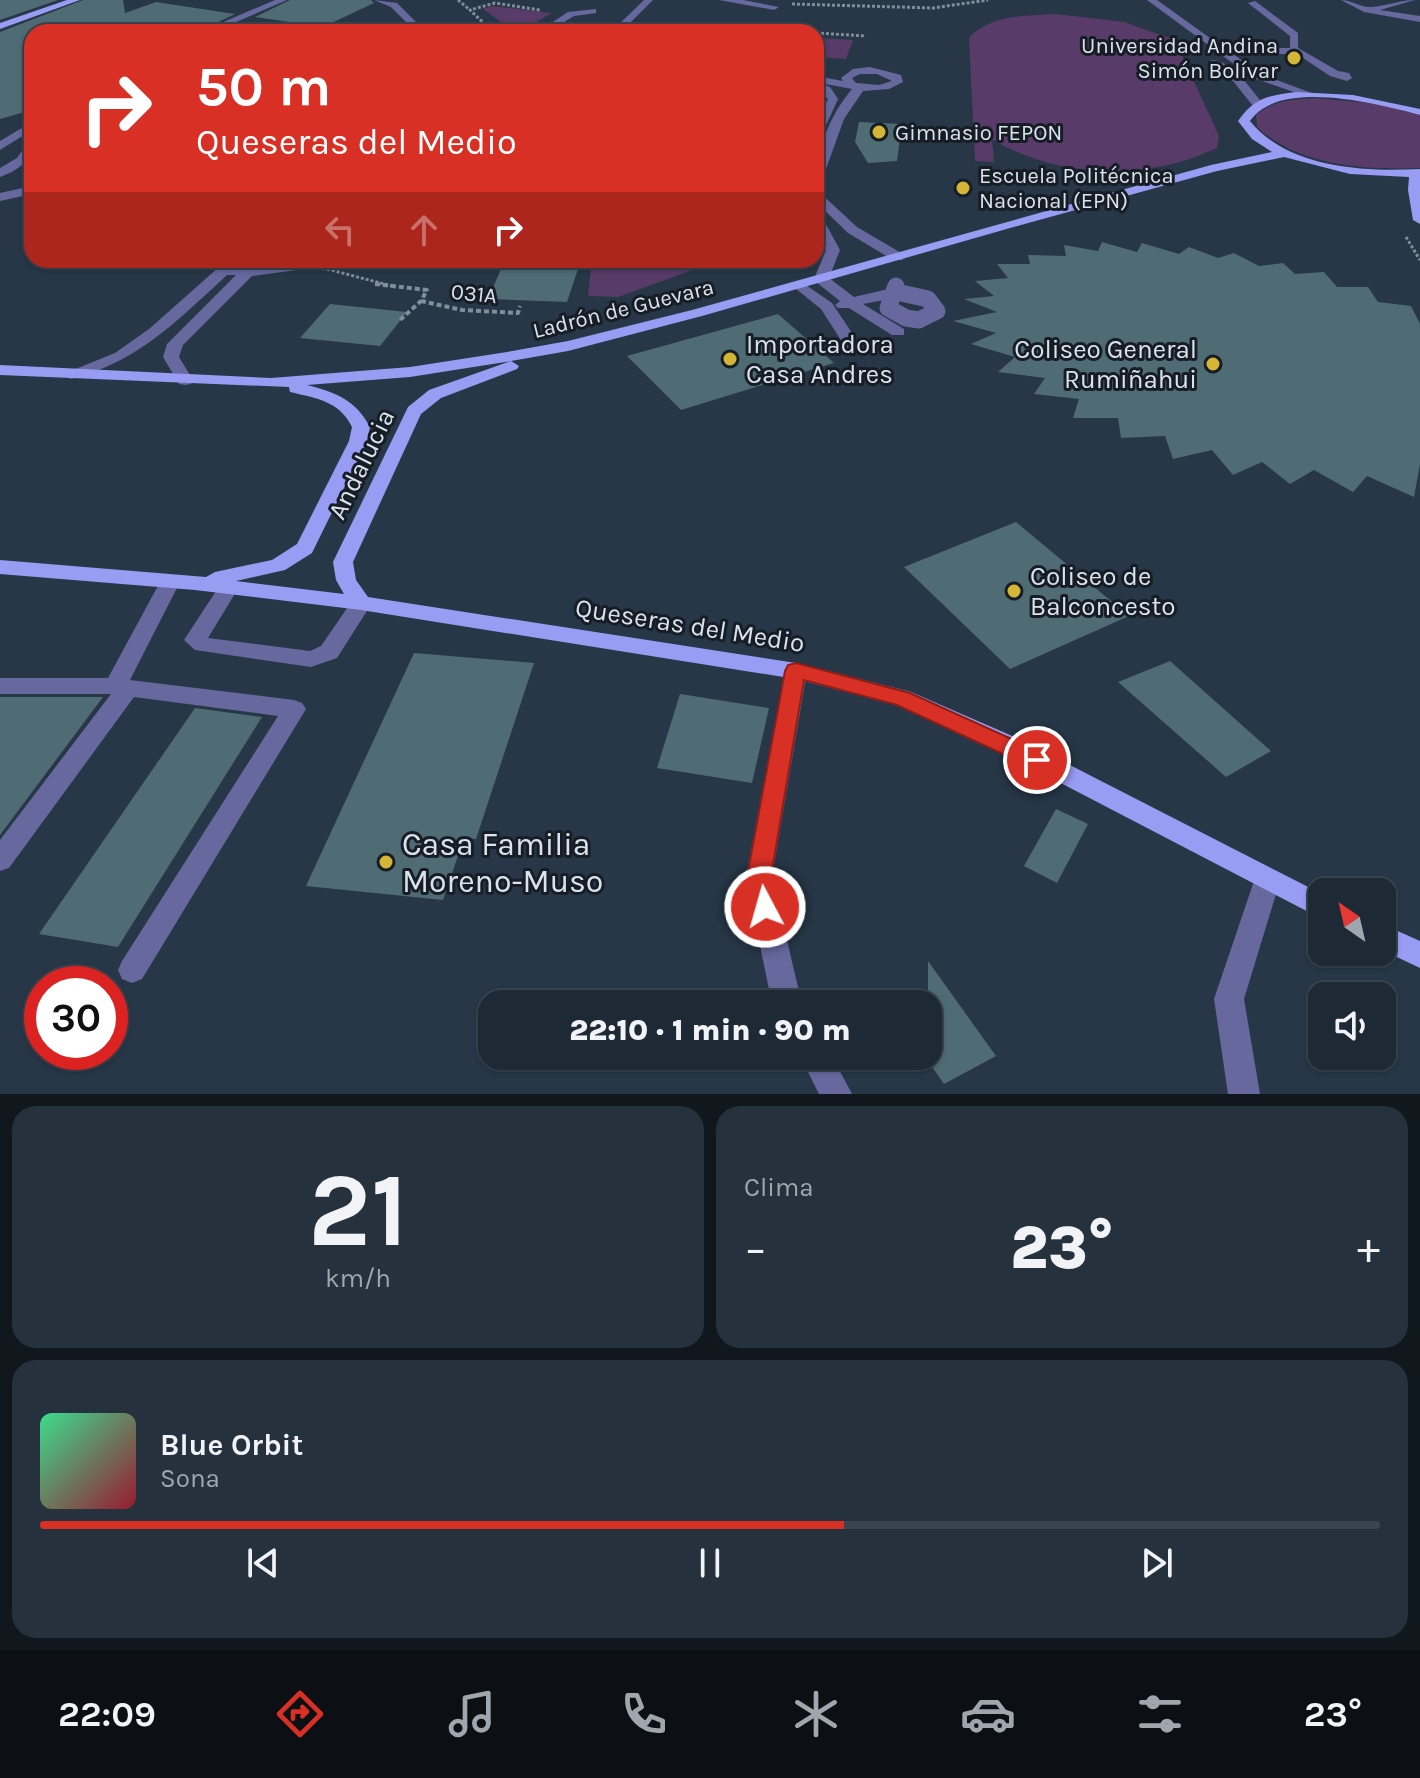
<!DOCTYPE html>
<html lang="es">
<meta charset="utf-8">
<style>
:root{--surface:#1d2935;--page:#25313d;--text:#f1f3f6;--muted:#a0a6ad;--line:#3b4550;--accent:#d93025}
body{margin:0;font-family:Karla,sans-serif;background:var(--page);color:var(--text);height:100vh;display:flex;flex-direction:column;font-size:30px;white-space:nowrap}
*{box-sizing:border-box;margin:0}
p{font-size:26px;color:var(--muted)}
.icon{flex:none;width:44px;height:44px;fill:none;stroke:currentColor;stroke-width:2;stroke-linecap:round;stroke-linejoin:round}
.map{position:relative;height:1094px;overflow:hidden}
.panel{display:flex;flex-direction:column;gap:12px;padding:12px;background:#10171d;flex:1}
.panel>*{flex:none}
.guide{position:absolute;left:24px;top:24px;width:800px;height:244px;border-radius:24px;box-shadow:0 2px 6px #0004,0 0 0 2px var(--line);background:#d93025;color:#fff;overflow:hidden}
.needle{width:52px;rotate:326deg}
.controls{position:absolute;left:1308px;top:878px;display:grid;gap:16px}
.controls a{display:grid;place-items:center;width:88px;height:88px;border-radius:16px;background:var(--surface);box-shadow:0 2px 6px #0004,0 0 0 2px var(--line);font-size:40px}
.speed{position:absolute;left:24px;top:966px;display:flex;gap:16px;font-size:40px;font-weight:700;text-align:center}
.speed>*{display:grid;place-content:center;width:104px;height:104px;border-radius:50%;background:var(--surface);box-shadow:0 2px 6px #0004,0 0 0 2px var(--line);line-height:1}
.speed .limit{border:12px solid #d22;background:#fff;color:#111}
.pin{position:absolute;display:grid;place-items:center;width:68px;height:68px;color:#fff;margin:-34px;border:4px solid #fff;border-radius:50%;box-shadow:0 2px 8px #0007}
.me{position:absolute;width:88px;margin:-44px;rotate:354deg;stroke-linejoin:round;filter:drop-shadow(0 0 6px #0008)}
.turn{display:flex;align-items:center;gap:28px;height:168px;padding:0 40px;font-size:36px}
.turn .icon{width:104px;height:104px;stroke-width:2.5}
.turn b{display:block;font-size:56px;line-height:68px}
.lanes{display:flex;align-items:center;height:76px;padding:0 40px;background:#0003;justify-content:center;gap:40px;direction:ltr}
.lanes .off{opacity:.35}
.big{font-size:60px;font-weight:800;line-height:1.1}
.panel .tile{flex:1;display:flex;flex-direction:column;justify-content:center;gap:12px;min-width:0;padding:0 28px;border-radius:24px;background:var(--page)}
.panel .dial{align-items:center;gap:0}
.dial b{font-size:104px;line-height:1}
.song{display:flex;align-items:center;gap:24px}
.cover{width:96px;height:96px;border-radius:12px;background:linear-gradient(135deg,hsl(150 70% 55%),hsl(350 70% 35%))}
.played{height:8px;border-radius:4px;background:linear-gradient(90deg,var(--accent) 60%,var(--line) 60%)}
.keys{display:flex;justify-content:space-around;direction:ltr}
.heat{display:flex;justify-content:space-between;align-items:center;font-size:44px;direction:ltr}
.panel .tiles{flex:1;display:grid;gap:12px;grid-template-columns:1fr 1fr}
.tile:last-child{grid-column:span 2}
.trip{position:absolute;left:478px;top:990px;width:464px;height:80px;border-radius:24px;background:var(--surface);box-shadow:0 2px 6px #0004,0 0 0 2px var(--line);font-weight:800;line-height:80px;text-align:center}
.tabs{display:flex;height:128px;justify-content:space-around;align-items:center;background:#0c1015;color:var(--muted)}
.tabs .icon{width:56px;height:56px}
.tabs .selected{color:var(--accent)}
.tabs b{font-size:36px;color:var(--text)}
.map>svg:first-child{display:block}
</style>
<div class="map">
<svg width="1420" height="1094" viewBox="0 0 1420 1094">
<rect width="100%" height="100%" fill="#273747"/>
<!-- green -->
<g fill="#583b68">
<polygon points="492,6 552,13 527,27 556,32 515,32 483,9"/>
<path d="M1056,14l68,8 51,18 44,96 -2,12c-68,33 -160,31 -225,-9l2,23 -19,-1 -6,-123c21,-24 57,-22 87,-24z"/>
<polygon points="819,38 853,40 846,59 816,57"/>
<path d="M1314,98l66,6 40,11v53c-55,2 -121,-2 -163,-41l-1,-12c17,-15 36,-15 58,-17z"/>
<polygon points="592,260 695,260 695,269 618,297 588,296"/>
</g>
<!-- building -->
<g fill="#4f6b74">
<polygon points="0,0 58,0 0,20"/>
<polygon points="83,0 123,0 125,13 156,2 235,14 197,32 32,32 32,110 0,119 0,32"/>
<polygon points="290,0 371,0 374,3 323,27 255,17"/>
<polygon points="859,122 902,124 897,161 868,163 855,142"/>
<polygon points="1102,242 1137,252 1142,243 1179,254 1189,247 1218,258 1234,253 1259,266 1283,263 1295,274 1324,272 1337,287 1368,287 1378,302 1411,306 1420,324 1420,464 1414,497 1367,476 1353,492 1314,470 1290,484 1262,462 1233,475 1212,450 1173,459 1165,436 1121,438 1118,418 1073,418 1079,399 1034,394 1045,378 998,372 1015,357 971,344 996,333 953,321 997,312 964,299 994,296 975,281 1008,278 997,264 1030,264 1028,255 1066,256 1064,245 1098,251"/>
<polygon points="505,260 581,260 567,302 488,299"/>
<polygon points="330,304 407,312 380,346 300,338"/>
<polygon points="778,314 834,363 681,410 627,356"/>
<polygon points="1016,522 1129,616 1010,669 904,567"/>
<polygon points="414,653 534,663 476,839 464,838 443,900 306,886"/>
<polygon points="1170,661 1271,751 1226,777 1118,682"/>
<polygon points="680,694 769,708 752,783 657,768"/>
<polygon points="0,697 103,697 0,835"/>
<polygon points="195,708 262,717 118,947 39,934"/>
<polygon points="1056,809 1088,824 1057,883 1024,866"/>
<polygon points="928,961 996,1056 944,1084 928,1061"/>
</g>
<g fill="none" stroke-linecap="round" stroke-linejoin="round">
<!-- path-far1 -->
<g stroke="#808d9a" stroke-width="3" stroke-dasharray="3 2" stroke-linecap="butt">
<polyline points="458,0 470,10"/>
<polyline points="792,4 933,8 988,0"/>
<polyline points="681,24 803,32"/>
<polyline points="493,32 470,10 495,3 540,10"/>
<polyline points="816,33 866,36"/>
<polyline points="1406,237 1420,260"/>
<polyline points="312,268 327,269 335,260"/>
<polyline points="327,269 392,286"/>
</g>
<!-- path -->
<g stroke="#808d9a" stroke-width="4" stroke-dasharray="5 3" stroke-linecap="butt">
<polyline points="375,284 427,290 421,301 400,320"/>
<polyline points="421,301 462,310 518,313 520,306"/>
</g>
<!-- minor -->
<g fill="#66689e" fill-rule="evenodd">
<polygon points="275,0 287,0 213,32 200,32"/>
<polygon points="374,0 397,3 426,32 416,32 391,7"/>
<polygon points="644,0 653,0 621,32 611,32"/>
<polygon points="719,0 743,0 779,7 774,10"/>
<polygon points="1147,0 1157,0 1224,48 1290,48 1290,36 1248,3 1255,1 1298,33 1298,48 1338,71 1349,73 1352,78 1347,81 1330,76 1297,54 1233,54 1261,74 1317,95 1308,97 1253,78"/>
<path d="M1341,0c10,0 21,8 30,7 15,-1 29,-7 44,-7l-35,10 40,6v6l-56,-10z"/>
<polygon points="596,9 596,13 574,16 559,25 601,32 570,32 545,27 568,12"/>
<polygon points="664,27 668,32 658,32 661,28"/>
<path d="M1211,60c21,0 40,29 52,44l-2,2h-8l-20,-25 -22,-17z"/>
<path d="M870,67l31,8 2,7 -14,7 -26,2 -19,28 -22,61 -6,4c0,-34 14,-69 36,-95l-32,-6 10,4 8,12 -16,35 -6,3v-15l12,-23 -12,-10v-13l27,5 -2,-3 12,-9zM860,74h17l15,7 -13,4 -23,-2 -4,-5z"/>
<polygon points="32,122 32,130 0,150 0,141"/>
<path d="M32,141c0,21 -14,29 -32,36v-9l17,-10 11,-16z"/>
<polygon points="32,186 32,194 0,201 0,193"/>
<polygon points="816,189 857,227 903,254 903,260 893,260 848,233 816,202"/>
<polygon points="816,215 823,219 840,250 829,278 854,297 884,290 906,290 906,296 863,304 904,329 904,335 892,335 849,308 838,308 835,305 840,301 816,282 814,279 826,250 816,231"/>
<path d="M292,263l7,4 -2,3 -45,6 -69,69 -4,12 14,23 -2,4 -6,1 -6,-1 -16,-27 4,-13 69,-69h-9c-49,45 -89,87 -156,104l-8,-5 52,-21 34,-24 70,-62 29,1z"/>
<polygon points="800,281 832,303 860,345 858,348 846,348 821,309 795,288 793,285"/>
<polygon points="170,575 180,582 130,680 294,700 302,703 306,709 142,979 132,983 122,979 118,970 122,961 278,716 134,697 9,868 0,871 0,840 111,694 0,694 0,678 108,678 160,582"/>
<polygon points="229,580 239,587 208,638 310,651 321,646 354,598 368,598 372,603 337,658 311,667 195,650 184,640 222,582"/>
<polygon points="796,663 804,665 807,671 772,877 802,1004 772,1004 746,877 785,671 788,665"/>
<polygon points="1267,869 1276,873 1280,881 1244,999 1260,1094 1228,1094 1214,999 1254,881 1258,873"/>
<polygon points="800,1056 832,1056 852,1094 819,1094"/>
</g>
<!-- major -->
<g fill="#999cf3" fill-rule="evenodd">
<polygon points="67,0 80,0 0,29 0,23"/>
<path d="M1296,92l57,3 67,14v6c-42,-11 -141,-37 -170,6 38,47 113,51 170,48v55l-7,-4 -5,-30 1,-13 -59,-3 -66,-17 -67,14 -196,54 -319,91 -134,35 -57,10 8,5 -2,3 -76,29 -20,16 -68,148 3,18 12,17 428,66 115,29 108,47 303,155v25l-319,-166 -106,-48 -101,-26 -435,-69 -166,-20 -195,-16v-14l206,17 9,-5 57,-12 25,-16 52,-103 3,-14c-12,-26 -37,-29 -62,-35l-1,-5 -289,-12v-10l271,13 139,-11 97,-15 61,-11 124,-31 519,-145 61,-13 -20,-13 -14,-18c17,-24 30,-25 58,-29zM511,361l-82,29 -21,17 -75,155 3,18 8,14 -108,-13 49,-11 27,-17 55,-112 3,-14c-14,-27 -35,-35 -63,-42l103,-8z"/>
<polygon points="1382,924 1420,941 1420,968 1382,950"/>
</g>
<!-- minor-bridge -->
<polyline stroke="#66689e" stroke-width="17" points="896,286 888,308 906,318 919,320 937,311 928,299 901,293"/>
</g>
<!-- route -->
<polygon fill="#d93025" stroke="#8d1f18" stroke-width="2" points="796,663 910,693 1045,754 1048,760 1045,766 1037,769 1029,766 897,705 804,680 771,877 777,907 773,915 765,918 756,915 747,877 785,671 788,665"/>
<!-- markers -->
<g fill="#d5b535" stroke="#171d25" stroke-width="3">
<circle cx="1294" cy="58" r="8"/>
<circle cx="879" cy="132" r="8"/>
<circle cx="963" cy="188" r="8"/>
<circle cx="730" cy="359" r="8"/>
<circle cx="1213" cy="364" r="8"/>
<circle cx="1014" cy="591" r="8"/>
<circle cx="386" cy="862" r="8"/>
</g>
<g text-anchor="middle" stroke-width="6" stroke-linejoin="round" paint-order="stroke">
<!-- far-poi labels -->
<g font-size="22" fill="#d9e3ed" stroke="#171d25" text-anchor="start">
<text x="1278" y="53" text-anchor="end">Universidad Andina<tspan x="1278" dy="25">Simón Bolívar</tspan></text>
<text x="895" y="140">Gimnasio FEPON</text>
<text x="979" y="183">Escuela Politécnica<tspan x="979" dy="25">Nacional (EPN)</tspan></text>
</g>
<!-- far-street labels -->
<g font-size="22" fill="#d9e3ed" stroke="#171d25">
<text transform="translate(474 293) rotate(6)" y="8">031A</text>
<text transform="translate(623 308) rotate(-14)" y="8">Ladrón de Guevara</text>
</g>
<!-- poi labels -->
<g font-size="26" fill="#d9e3ed" stroke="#171d25" text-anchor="start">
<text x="746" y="353">Importadora<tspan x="746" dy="30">Casa Andres</tspan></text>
<text x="1197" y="358" text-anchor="end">Coliseo General<tspan x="1197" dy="30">Rumiñahui</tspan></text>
<text x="1030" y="585">Coliseo de<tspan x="1030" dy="30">Balconcesto</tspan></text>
</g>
<!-- street labels -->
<g font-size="26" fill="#d9e3ed" stroke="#171d25">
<text transform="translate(361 464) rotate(-64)" y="9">Andalucia</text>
<text transform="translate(690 625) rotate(9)" y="9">Queseras del Medio</text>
</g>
<!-- near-poi labels -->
<g font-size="32" fill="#d9e3ed" stroke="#171d25" text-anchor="start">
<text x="402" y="855">Casa Familia<tspan x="402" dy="37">Moreno-Muso</tspan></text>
</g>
</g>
</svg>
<div class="controls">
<a><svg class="needle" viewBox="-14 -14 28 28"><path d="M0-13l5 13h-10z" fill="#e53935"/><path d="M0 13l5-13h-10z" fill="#a0a6ad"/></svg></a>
<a><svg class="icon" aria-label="sound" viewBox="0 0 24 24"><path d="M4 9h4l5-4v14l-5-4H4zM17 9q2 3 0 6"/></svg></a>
</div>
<div class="speed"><div class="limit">30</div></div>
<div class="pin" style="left:1037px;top:760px;background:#d93025"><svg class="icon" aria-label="arrive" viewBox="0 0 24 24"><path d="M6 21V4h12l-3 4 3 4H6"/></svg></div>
<svg class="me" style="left:765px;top:907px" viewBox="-20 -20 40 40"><circle r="17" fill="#d93025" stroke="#fff" stroke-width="3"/><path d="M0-11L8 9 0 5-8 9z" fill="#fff"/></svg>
<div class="trip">22:10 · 1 min · 90 m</div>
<div class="guide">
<div class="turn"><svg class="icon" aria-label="right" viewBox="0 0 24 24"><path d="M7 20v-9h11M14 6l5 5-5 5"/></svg><div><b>50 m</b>Queseras del Medio</div></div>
<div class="lanes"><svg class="icon off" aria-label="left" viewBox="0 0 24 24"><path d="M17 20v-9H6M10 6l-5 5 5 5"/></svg><svg class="icon off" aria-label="ahead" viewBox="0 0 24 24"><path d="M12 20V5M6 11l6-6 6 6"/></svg><svg class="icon" aria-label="right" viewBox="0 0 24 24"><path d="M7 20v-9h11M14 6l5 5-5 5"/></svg></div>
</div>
</div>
<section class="panel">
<div class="tiles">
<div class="tile dial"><b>21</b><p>km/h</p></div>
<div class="tile"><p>Clima</p>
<div class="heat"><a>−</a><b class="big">23°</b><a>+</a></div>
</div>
<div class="tile">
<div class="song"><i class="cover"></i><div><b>Blue Orbit</b><p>Sona</p></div></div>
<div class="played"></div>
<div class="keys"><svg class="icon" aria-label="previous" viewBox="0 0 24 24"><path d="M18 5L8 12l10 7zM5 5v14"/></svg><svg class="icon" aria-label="pause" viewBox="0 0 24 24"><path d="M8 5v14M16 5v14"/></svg><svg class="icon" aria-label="next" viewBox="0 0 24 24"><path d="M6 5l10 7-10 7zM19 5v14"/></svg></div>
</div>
</div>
</section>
<nav class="tabs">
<b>22:09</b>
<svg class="icon selected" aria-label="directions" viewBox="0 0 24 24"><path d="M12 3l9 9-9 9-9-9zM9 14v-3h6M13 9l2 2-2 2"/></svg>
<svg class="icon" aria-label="music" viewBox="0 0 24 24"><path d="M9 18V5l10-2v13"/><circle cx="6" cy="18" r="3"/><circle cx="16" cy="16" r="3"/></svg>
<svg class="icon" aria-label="phone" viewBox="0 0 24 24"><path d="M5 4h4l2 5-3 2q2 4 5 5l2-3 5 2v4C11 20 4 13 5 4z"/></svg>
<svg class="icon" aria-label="climate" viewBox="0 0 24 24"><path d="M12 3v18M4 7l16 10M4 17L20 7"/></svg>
<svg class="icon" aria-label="car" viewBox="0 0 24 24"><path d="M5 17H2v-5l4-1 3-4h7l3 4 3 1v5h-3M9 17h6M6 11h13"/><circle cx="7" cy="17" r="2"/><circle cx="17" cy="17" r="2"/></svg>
<svg class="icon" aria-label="filters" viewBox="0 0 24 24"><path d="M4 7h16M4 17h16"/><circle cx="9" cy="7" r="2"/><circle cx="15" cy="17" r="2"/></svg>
<b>23°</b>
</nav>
